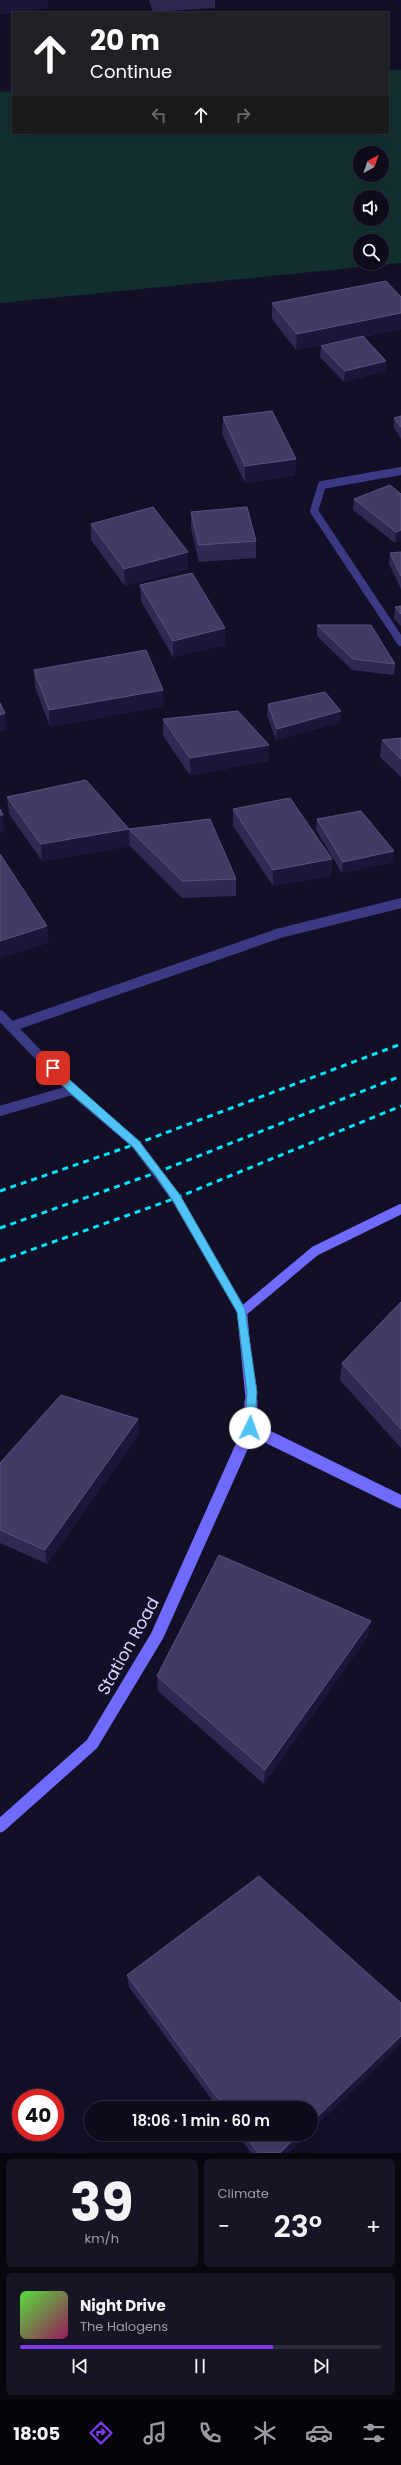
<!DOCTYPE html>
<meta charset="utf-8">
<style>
:root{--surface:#0e0b1c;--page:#171425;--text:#f1f3f6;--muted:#9b9ba3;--line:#2e2b3b;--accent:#7c3aed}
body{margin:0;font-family:Poppins,sans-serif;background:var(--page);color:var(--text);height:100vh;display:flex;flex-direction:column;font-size:15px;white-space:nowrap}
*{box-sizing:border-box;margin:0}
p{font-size:13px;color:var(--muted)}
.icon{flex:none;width:22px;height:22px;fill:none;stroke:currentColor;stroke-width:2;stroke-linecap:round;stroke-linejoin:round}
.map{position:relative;height:2153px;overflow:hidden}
.panel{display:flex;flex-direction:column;gap:6px;padding:6px;background:#08060f;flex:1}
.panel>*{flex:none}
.banner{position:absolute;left:12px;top:12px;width:377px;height:122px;border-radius:0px;box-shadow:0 4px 16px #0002,0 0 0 1px var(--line);background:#202124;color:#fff;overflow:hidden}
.needle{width:26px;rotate:40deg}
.buttons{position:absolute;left:353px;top:146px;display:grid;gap:8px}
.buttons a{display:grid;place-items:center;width:36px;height:36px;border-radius:50%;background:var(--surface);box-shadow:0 4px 16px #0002,0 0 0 1px var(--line);font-size:20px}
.speed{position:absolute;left:12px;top:2089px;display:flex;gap:8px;font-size:20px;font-weight:700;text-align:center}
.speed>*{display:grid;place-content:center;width:52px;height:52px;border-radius:50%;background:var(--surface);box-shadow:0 4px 16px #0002,0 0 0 1px var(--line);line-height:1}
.speed .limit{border:6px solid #d22;background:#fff;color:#111}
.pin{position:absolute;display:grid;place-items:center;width:34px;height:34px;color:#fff;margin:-17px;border-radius:8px;box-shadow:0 2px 6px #0006}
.me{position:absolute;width:44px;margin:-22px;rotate:3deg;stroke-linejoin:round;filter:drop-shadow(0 0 3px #0008)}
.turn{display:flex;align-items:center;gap:14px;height:84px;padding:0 12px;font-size:18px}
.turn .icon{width:52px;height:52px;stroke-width:2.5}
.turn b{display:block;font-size:28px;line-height:34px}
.lanes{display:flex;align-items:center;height:38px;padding:0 12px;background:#0003;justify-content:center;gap:20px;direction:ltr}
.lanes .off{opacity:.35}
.big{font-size:30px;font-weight:600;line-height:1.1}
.panel .tile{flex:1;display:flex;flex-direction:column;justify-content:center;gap:6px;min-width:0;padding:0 14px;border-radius:6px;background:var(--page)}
.panel .dial{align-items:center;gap:0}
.dial b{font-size:52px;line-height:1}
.song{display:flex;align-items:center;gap:12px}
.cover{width:48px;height:48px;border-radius:6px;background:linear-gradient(135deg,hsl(110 70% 55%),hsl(330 70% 35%))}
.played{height:4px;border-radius:2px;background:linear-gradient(90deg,var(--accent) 70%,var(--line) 70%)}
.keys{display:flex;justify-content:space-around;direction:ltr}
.heat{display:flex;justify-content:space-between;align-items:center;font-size:22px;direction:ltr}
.panel .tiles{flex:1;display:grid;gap:6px;grid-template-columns:1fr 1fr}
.tile:last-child{grid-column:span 2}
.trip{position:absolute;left:84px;top:2101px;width:234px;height:40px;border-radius:20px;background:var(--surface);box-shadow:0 4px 16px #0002,0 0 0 1px var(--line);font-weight:600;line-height:40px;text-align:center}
.tabs{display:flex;height:64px;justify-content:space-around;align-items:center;background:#06040b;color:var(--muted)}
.tabs .icon{width:28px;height:28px}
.tabs .selected{color:var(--accent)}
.tabs b{font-size:18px;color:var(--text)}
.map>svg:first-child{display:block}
</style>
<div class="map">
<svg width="401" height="2153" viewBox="0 0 401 2153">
<rect width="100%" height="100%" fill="#130f26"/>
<!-- green -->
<path fill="#12302f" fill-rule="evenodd" d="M388,70h13v193l-401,40v-211l13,-1v42h375zM360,153h22v22h-22zM360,197h22v22h-22zM360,241h22v22h-22z"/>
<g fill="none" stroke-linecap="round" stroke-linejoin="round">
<!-- street-far1 -->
<polyline stroke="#3d3a85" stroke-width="8" points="401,471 322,485 314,511 401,642"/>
<!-- street -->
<g stroke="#3d3a85" stroke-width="10">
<polyline points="0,1015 72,1090 136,1144 176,1198 242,1312"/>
<polyline points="13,1026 280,933 401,903"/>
<polyline points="0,1111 72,1090"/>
</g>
<!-- secondary-far1 -->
<polyline stroke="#6f6bff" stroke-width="10" points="251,1403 242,1312 315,1251 401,1209"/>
<!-- secondary -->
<g stroke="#6f6bff" stroke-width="13">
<polyline points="250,1428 401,1502"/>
<polyline points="0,1826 92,1744 157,1636 250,1428 251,1402"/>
</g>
<!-- rail -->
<g stroke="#00e5ff" stroke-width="3" stroke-dasharray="6 5" stroke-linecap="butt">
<polyline points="0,1191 136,1144 401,1044"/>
<polyline points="0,1228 158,1172 401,1076"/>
<polyline points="0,1261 176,1198 401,1106"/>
</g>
</g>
<!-- wall -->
<g fill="#312854">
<polygon points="149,0 215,0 215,8 153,12"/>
<polygon points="272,303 401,329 363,337 386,361 385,371 344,382 320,357 321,346 355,338 296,350 272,319"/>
<polygon points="401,416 401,439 394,428 394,418"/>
<polygon points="223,417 296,459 295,475 245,483 222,434"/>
<polygon points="401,494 401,540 395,543 353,510 354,499"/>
<polygon points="191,512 256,541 256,558 199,562 191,528"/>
<polygon points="91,524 188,552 188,569 125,586 91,540"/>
<polygon points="401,552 401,589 389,564 390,553"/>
<polygon points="140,585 225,645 173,657 141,601"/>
<polygon points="401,606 401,626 394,618 395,607"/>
<polygon points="317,625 395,664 394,675 352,670 317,636"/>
<polygon points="34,670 164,706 50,727 35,687"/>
<polygon points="268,704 341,722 276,740 267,715"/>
<polygon points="163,719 269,745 269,761 190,775 163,736"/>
<polygon points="401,738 401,777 380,757 382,740"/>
<polygon points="7,797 129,829 236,879 236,896 182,898 130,846 42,861 9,814"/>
<polygon points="233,809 332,859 331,876 273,886 233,826"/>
<polygon points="317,819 393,862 342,873 316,830"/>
<polygon points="401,1302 401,1448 340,1380 342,1363"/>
<polygon points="138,1419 139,1434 47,1564 0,1543 0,1463"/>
<polygon points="368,1636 264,1784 158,1691 157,1676"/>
<polygon points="127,1975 311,2108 218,2108 129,1987"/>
<polygon points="237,2134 308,2134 288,2153 251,2153"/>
</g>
<!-- shaded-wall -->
<g fill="#1d163a">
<polygon points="4,0 48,0 48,8 0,15 0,1"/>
<polygon points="401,313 401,329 296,350 297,334"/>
<polygon points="386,361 385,371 344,382 345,371"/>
<polygon points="296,459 295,475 245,483 245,466"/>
<polygon points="401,530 401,540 395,543 396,532"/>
<polygon points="188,552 188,569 125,586 124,569"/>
<polygon points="225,628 225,645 173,657 173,641"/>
<polygon points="163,690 164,706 50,727 49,710"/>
<polygon points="341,711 341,722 276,740 277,729"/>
<polygon points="5,713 7,730 0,732 0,715"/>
<polygon points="269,745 269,761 190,775 190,758"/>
<polygon points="0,815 3,815 5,831 0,833"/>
<polygon points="129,829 130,846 42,861 41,844"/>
<polygon points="394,851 393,862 342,873 343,862"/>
<polygon points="332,859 331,876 273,886 273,870"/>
<polygon points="47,926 49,943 0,958 0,941"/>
<polygon points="138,1419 139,1434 47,1564 45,1550"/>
<polygon points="371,1621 368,1636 264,1784 265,1770"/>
<polygon points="401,2036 401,2044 311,2131 311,2123"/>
<polygon points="299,2134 308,2134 288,2153 280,2153"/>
</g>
<!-- building -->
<g fill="#433a66" stroke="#5a527e">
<polygon points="386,281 401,297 401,313 297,334 272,303"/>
<polygon points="363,336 386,361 345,371 321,346"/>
<polygon points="272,411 296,459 245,466 223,417"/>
<polygon points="401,416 401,427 394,418"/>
<polygon points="390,485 401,494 401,530 396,532 354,499"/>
<polygon points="153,507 188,552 124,569 91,524"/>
<polygon points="247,507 256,541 199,545 191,512"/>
<polygon points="401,552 401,576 390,553"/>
<polygon points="192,573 225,628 173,641 140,585"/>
<polygon points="401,606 401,614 395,607"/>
<polygon points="317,625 371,625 395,664 353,659"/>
<polygon points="146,650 163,690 49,710 34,670"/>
<polygon points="325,692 341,711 277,729 268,704"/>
<polygon points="0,703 5,713 0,715"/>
<polygon points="238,711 269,745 190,758 163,719"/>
<polygon points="401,738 401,759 382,740"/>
<polygon points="86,780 129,829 41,844 7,797"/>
<polygon points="290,798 332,859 273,870 233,809"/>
<polygon points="0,809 3,815 0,815"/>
<polygon points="361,811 394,851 343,862 317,819"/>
<polygon points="210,819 236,879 182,881 129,829"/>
<polygon points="0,854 47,926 0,941"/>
<polygon points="401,1302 401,1429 342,1363"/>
<polygon points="61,1395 138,1419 45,1550 0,1530 0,1463"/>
<polygon points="219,1555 371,1621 265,1770 157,1676"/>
<polygon points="259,1876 401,2003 401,2036 311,2123 311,2108 225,2108 127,1975"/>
<polygon points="244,2134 299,2134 280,2153 258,2153"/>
</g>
<!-- route -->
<polygon fill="#4fc3f7" stroke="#337fa1" points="53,1065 139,1141 180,1195 245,1309 257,1392 254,1431 250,1433 245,1428 247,1392 237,1312 173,1201 155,1175 133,1147 69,1092 49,1071 48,1068"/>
<g text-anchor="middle" stroke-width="4" stroke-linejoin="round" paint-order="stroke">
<!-- near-street labels -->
<g font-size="17" fill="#d9d4ff" stroke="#130f26">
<text transform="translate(128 1646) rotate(-61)" y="6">Station Road</text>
</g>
</g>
</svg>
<div class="buttons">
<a><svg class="needle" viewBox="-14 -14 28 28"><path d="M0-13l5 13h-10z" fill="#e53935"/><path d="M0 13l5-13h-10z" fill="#9b9ba3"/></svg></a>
<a><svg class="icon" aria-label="sound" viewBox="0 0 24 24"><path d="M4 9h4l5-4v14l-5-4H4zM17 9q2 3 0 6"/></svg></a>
<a><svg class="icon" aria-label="search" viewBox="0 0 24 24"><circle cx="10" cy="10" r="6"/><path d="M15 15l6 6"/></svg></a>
</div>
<div class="speed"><div class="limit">40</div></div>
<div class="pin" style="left:53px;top:1068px;background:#d93025"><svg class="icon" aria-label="arrive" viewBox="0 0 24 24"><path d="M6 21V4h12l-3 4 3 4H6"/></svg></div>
<svg class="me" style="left:250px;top:1428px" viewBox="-20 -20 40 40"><circle r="19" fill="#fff"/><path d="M0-13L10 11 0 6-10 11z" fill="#4fc3f7"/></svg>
<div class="trip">18:06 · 1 min · 60 m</div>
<div class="banner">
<div class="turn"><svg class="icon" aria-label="ahead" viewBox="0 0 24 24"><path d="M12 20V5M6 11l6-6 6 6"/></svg><div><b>20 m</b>Continue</div></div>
<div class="lanes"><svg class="icon off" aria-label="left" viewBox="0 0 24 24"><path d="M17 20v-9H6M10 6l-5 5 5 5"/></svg><svg class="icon" aria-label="ahead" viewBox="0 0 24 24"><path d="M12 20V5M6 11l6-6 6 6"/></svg><svg class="icon off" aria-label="right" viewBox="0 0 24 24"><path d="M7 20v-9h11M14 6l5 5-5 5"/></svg></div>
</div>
</div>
<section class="panel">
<div class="tiles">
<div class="tile dial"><b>39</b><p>km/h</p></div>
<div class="tile"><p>Climate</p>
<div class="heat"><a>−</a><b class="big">23°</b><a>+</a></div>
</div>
<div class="tile">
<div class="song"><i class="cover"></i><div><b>Night Drive</b><p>The Halogens</p></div></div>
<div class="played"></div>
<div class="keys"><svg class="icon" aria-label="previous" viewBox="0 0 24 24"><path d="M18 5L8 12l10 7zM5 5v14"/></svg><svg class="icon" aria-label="pause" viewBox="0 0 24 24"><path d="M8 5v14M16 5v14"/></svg><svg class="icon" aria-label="next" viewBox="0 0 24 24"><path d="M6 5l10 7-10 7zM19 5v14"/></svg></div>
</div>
</div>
</section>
<nav class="tabs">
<b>18:05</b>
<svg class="icon selected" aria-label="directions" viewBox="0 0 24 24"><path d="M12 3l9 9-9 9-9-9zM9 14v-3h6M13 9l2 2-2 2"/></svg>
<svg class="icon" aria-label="music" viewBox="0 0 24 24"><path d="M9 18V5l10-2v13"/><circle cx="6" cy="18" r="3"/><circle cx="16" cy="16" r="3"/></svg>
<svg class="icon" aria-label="phone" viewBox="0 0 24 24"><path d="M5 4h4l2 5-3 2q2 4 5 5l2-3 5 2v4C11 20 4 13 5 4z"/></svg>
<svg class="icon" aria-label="climate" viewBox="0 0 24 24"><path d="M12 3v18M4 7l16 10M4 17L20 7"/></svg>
<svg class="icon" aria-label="car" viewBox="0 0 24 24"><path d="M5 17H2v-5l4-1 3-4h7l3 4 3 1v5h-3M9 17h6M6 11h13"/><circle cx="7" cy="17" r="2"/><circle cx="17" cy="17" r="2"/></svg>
<svg class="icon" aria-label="filters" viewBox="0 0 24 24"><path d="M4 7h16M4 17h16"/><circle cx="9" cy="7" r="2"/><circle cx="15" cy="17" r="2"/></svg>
</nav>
